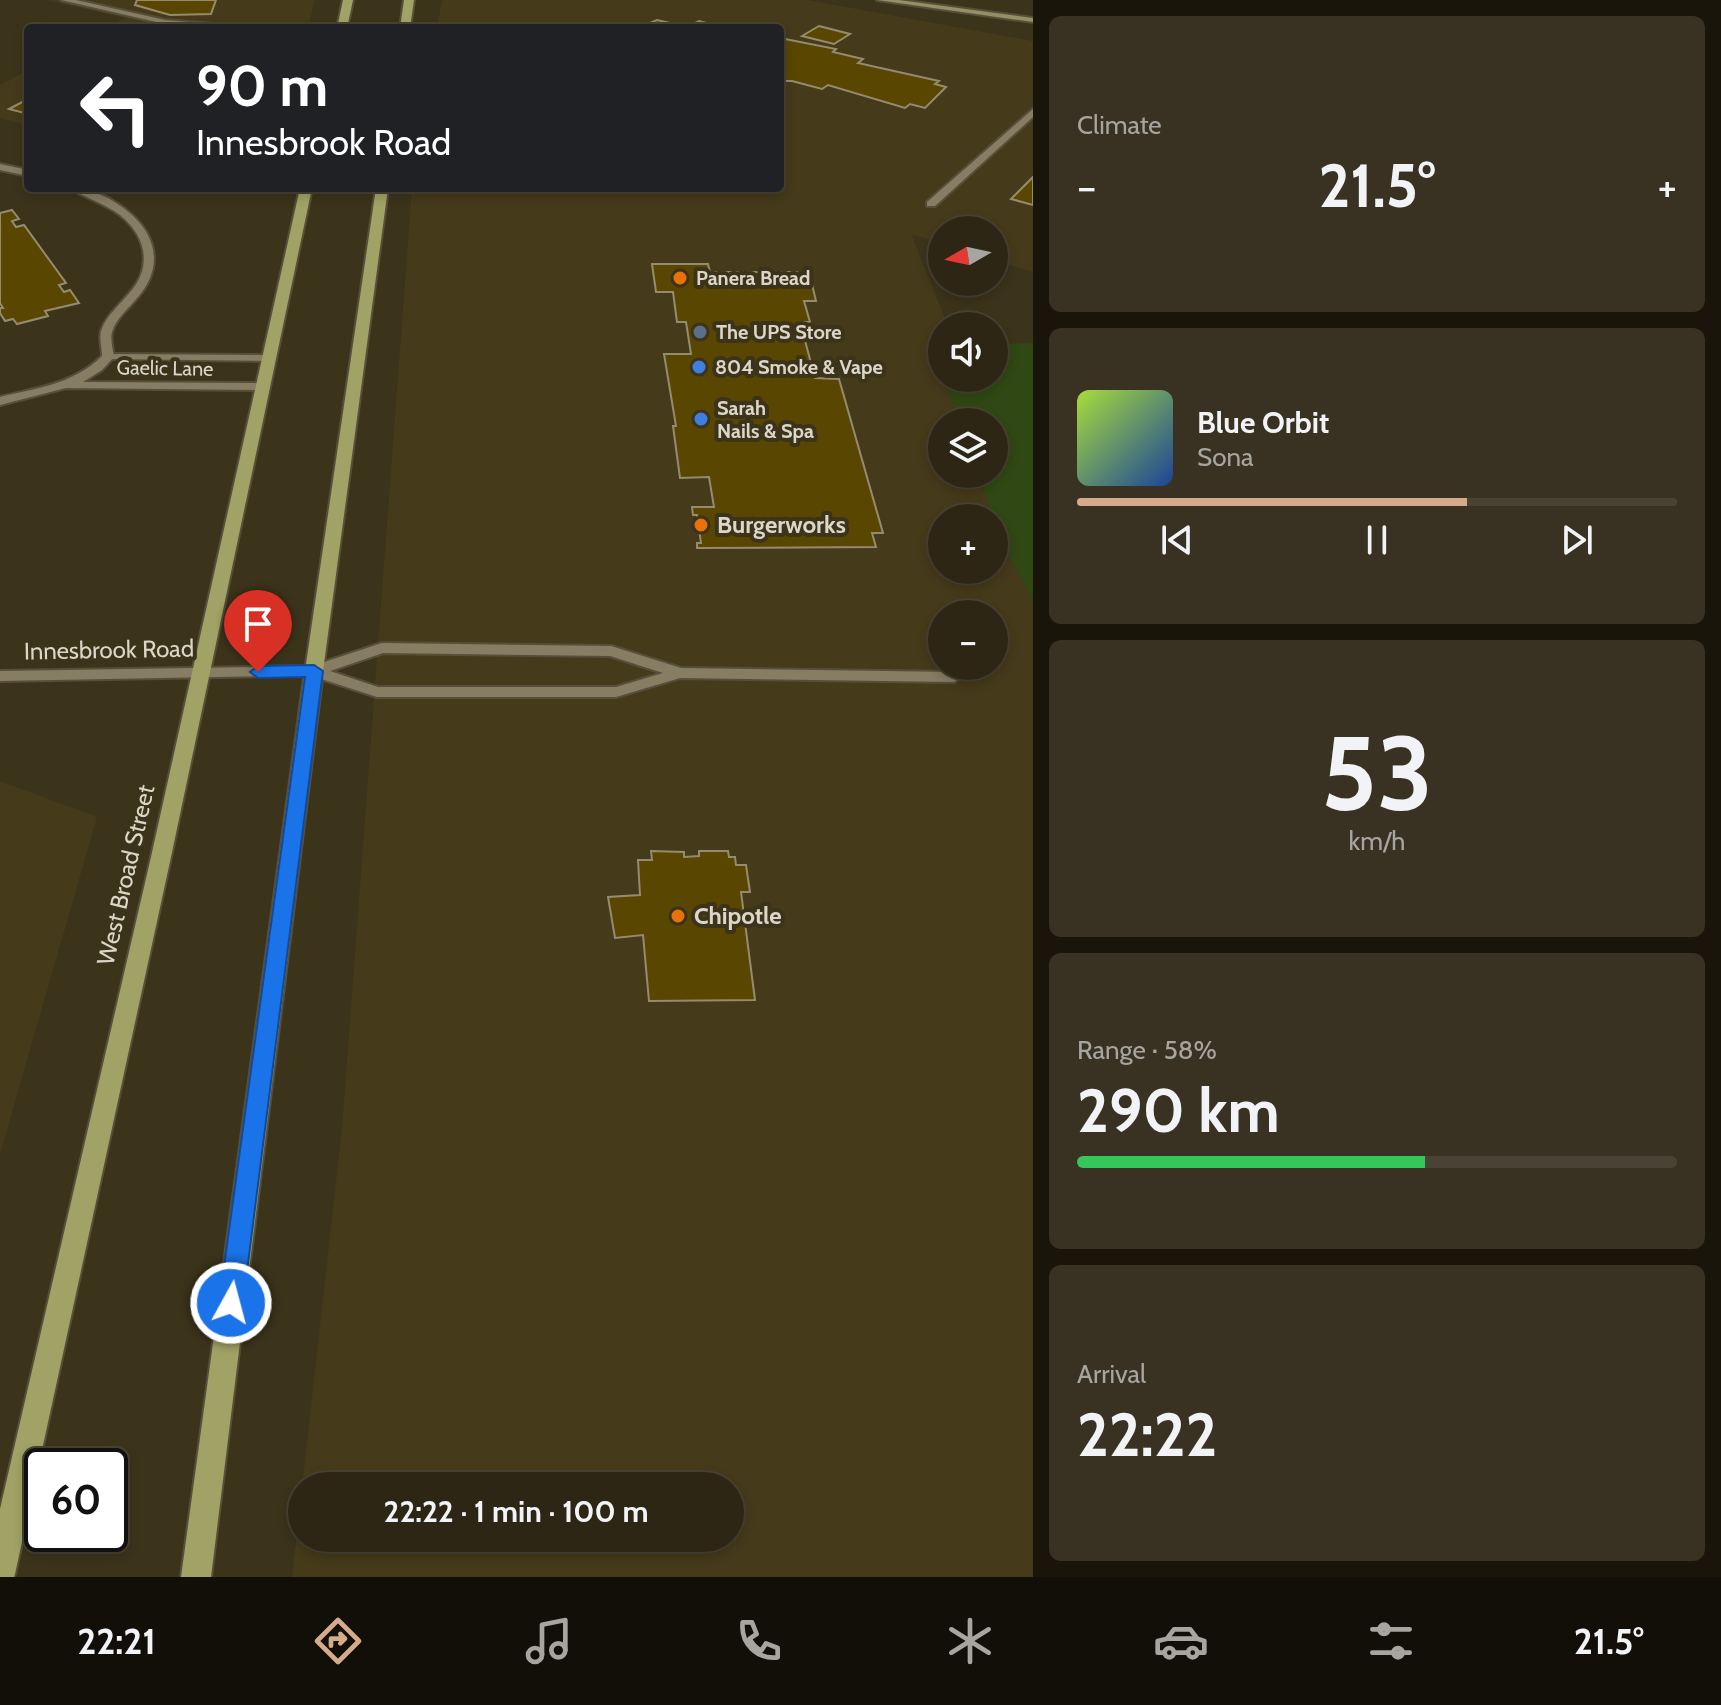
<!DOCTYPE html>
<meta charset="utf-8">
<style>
:root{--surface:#2d2614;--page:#393222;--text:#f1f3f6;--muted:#a7a5a0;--line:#484334;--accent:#d6ab8b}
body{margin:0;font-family:Cabin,sans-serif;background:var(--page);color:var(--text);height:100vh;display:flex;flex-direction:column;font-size:30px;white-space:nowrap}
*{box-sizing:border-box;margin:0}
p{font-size:26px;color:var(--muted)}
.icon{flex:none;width:44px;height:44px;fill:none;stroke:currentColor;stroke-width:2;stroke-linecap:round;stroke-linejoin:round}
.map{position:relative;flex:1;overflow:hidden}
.drawer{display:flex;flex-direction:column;gap:16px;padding:16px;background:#19150b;width:688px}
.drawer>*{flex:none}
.top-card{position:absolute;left:24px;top:24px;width:760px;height:168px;border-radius:8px;box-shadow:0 4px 12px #0003,0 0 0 2px var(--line);background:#202124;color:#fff;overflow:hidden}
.needle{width:52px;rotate:261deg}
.controls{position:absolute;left:928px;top:216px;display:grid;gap:16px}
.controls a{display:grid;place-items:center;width:80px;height:80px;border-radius:50%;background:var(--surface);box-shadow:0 4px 12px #0003,0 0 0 2px var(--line);font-size:40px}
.speed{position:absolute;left:24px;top:1448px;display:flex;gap:16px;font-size:40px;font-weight:700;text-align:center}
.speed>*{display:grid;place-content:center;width:104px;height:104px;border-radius:50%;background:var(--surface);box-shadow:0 4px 12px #0003,0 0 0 2px var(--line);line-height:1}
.speed .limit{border:4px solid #111;border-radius:12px;background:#fff;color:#111}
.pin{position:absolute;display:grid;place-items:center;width:68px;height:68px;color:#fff;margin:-82px -34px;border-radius:50% 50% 50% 0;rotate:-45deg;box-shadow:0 0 8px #0007}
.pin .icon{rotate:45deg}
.me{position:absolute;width:88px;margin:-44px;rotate:7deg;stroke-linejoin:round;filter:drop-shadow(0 0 6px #0008)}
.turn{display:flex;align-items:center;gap:28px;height:168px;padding:0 40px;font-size:36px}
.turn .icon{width:104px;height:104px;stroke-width:2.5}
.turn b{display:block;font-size:56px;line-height:68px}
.big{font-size:60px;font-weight:800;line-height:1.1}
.drawer .tile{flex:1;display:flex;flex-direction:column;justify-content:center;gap:12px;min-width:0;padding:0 28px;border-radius:12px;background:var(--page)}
.drawer .dial{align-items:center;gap:0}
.dial b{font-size:104px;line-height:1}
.song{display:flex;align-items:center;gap:24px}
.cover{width:96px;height:96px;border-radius:12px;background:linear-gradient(135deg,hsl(80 70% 55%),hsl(220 70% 35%))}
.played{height:8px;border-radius:4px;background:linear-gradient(90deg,var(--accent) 65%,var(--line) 65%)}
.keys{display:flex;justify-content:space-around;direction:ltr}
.heat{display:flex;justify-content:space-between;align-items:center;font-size:44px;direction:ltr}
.charge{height:12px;border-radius:6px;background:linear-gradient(90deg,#34c759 58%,var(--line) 0)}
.trip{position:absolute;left:288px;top:1472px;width:456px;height:80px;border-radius:40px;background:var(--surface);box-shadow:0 4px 12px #0003,0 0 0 2px var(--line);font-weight:800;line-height:80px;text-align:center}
.menu{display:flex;height:128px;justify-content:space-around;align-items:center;background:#120f08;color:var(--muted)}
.menu .icon{width:56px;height:56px}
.menu .on{color:var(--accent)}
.menu b{font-size:36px;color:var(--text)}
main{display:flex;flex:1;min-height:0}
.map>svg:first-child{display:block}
</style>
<main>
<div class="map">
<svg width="1033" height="1577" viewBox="0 0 1033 1577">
<rect width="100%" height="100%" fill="#3c331b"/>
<!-- built -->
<g fill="#453a1a" fill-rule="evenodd">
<polygon points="45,0 315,0 308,28 107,28 125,18"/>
<path d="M442,0h366l225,41v231l-39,-12v-30h-52v13l-31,-9 37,92h-6v52h26l18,44h-44v52h52l39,69v1034h-741l50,-449 70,-940h368v-160h-343zM942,518h52v52h-52zM942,614h52v52h-52zM302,1486h428v52h-428z"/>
<polygon points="28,70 28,125 0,118 0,85"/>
<polygon points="0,781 97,817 0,1154"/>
</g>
<!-- green -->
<polygon fill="#304813" points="1033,343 1033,600 1003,544 978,474 994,474 994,422 960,422 944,378 994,378 994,344"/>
<!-- building -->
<g fill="#594600" stroke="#958b70" stroke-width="2">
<polygon points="137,0 216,0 211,14 170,15 135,5"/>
<polygon points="657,20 687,27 699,21 727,28 638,28"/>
<polygon points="819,26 850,34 834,44 802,36"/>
<polygon points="780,38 836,49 833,52 863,59 858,63 939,81 935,84 946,87 925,108 910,104 905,108 828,85 822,89 792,81 780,81"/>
<polygon points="28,99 28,114 9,109"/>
<polygon points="1033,177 1033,205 1011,199"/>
<polygon points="12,210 19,219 12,221 16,227 24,225 66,283 59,285 64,292 70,290 79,303 45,311 48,316 17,324 13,319 5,321 0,313 0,308 3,308 0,303 0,213"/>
<polygon points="652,264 708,264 710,272 797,272 799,280 811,280 816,301 804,301 810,322 800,322 815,378 839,379 883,533 872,533 876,547 697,548 697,543 701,543 697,515 693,515 692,507 714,507 709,477 680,478 673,426 676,426 664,354 691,354 686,322 677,322 673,292 656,292"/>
<polygon points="651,851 684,852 684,857 699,856 699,851 728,851 729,857 735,857 736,865 746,865 750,892 741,892 755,1000 649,1001 643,935 615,938 608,897 640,895 638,860 652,860"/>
</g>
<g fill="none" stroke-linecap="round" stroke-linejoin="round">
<defs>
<g id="lane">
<polygon points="61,0 76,0 165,20 237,26 241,28 165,24"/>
<polygon points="1033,109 1033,117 935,206 927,206 927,202"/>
<polygon points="108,354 270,355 276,358 270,361 104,359 102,357"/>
<path d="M382,643l229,3 70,22 273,4 7,5 -7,5 -274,-4 -64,19h-239l-68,-22 -2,-4 2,-4zM383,653l227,3 53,17 -47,14h-238l-48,-16z"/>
</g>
<g id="street">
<polygon points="0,164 28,170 28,176 0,170"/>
<path d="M70,188c23,0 45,12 62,27 26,24 30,54 6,82 -9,11 -22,21 -26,35 -2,8 1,17 2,25l-12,13 -19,12 180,1 6,4 -2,3 -201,-2 -66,17v-8c37,-9 74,-13 102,-41 0,-8 -3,-17 -1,-25 5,-16 20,-27 30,-40 22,-26 14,-56 -11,-76 -16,-12 -35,-17 -50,-27z"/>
<polygon points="314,666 321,671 319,675 0,681 0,671"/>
</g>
<polygon id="secondary" points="877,0 899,0 1033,18 1033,22"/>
<g id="primary">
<polygon points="343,0 353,0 347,28 337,28"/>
<polygon points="404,0 414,0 410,28 400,28"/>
<polygon points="300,188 312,188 171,857 15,1574 14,1577 0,1577 0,1509 151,857"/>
<polygon points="376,188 388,188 323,671 211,1577 181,1577 305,671"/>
</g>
</defs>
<!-- lane casing -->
<use href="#lane" stroke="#574f3b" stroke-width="4"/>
<!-- street casing -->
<use href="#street" stroke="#574f3b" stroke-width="4"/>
<!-- secondary casing -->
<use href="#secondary" stroke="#574f3b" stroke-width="4"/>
<!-- primary casing -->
<use href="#primary" stroke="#574f3b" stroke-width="4"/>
<!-- lane -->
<use href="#lane" fill="#877d63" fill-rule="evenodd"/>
<!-- street -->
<use href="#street" fill="#877d63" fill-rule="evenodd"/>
<!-- secondary -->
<use href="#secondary" fill="#939064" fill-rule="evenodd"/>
<!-- primary -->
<use href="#primary" fill="#a0a365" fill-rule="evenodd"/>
</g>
<!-- route -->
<polygon fill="#1a73e8" stroke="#114b97" stroke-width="2" points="314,665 323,671 243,1303 240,1311 231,1315 222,1311 219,1303 305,677 258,678 250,672 258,666"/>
<!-- markers -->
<g fill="#e8710a" stroke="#3c331b" stroke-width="3">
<circle cx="680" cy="278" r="8"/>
<circle cx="701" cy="525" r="8"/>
<circle cx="678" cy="916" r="8"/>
</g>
<circle fill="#5c6f8a" stroke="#3c331b" stroke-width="3" cx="700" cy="332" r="8"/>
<g fill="#3f7fe0" stroke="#3c331b" stroke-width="3">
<circle cx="699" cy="367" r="8"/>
<circle cx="701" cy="419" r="8"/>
</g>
<g text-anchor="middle" stroke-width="8" stroke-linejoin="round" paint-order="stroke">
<!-- far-poi labels -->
<g font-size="20" font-weight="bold" fill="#dbd6c7" stroke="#3c331b" text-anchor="start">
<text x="696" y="285">Panera Bread</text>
<text x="716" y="339">The UPS Store</text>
<text x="715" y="374">804 Smoke &amp; Vape</text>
<text x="717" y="415">Sarah<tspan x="717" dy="23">Nails &amp; Spa</tspan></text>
</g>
<!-- far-street labels -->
<g font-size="20" fill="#dbd6c7" stroke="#3c331b">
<text transform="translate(165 368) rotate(1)" y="7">Gaelic Lane</text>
</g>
<!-- poi labels -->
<g font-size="24" font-weight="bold" fill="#dbd6c7" stroke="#3c331b" text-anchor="start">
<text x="717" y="533">Burgerworks</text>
<text x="694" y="924">Chipotle</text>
</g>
<!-- street labels -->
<g font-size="24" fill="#dbd6c7" stroke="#3c331b">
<text transform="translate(109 650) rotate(-1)" y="8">Innesbrook Road</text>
<text transform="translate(126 875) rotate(-77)" y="8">West Broad Street</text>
</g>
</g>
</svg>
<div class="controls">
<a><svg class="needle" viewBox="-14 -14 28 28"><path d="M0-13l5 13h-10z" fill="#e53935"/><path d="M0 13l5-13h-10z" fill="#a7a5a0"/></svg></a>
<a><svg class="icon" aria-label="sound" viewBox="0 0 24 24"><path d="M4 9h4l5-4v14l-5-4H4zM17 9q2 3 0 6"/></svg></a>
<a><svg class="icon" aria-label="layers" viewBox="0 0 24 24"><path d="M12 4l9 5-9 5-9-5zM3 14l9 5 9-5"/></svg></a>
<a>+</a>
<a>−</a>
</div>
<div class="speed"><div class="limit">60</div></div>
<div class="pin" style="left:258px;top:672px;background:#d93025"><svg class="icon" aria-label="arrive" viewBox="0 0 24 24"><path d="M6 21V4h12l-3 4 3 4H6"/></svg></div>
<svg class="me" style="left:231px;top:1303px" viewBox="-20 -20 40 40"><circle r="17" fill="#1a73e8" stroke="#fff" stroke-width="3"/><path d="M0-11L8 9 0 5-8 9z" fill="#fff"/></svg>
<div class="trip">22:22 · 1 min · 100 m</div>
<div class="top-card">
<div class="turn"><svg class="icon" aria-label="left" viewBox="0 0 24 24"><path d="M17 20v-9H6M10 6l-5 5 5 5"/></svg><div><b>90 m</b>Innesbrook Road</div></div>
</div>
</div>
<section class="drawer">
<div class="tile"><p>Climate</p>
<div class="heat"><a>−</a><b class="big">21.5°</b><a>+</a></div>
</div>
<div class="tile">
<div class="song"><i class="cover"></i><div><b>Blue Orbit</b><p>Sona</p></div></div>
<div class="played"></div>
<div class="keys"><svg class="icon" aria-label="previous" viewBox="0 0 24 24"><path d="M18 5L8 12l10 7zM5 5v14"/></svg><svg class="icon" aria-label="pause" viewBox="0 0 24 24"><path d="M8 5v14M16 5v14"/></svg><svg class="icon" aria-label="next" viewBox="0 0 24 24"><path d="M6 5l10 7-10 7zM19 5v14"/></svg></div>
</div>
<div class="tile dial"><b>53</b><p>km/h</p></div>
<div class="tile"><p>Range · 58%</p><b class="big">290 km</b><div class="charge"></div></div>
<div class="tile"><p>Arrival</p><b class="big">22:22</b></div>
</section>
</main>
<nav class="menu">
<b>22:21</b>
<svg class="icon on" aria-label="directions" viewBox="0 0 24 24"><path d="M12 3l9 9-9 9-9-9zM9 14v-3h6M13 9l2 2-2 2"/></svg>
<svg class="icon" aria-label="music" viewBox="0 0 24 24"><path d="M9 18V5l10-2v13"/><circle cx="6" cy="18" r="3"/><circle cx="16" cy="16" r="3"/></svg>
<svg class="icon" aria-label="phone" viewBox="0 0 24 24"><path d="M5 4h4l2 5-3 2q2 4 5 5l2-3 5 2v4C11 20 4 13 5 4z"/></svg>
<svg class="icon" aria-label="climate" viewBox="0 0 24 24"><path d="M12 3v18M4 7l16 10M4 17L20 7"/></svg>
<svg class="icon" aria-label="car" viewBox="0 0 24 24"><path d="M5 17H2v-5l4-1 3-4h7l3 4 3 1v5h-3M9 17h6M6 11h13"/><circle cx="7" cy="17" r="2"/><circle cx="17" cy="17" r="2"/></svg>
<svg class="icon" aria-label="filters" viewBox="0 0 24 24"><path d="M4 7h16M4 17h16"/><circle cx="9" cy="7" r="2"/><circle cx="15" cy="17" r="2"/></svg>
<b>21.5°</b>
</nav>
